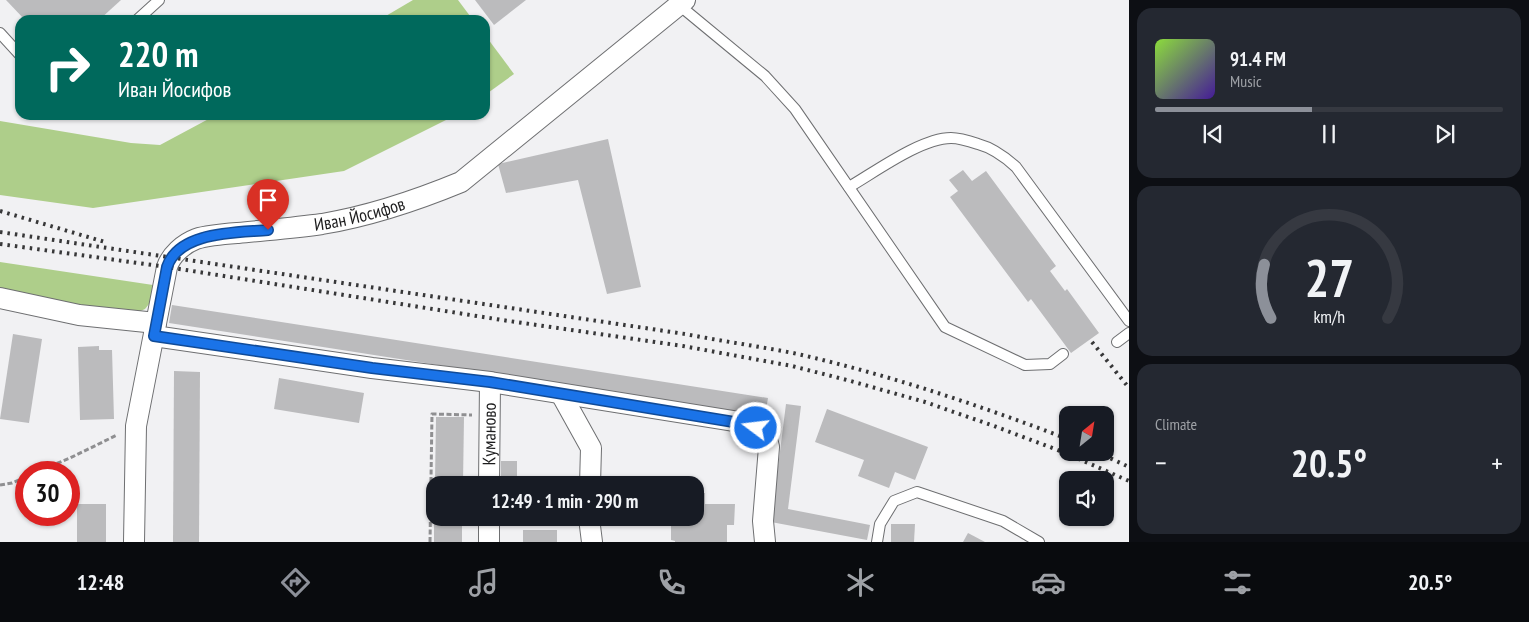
<!DOCTYPE html>
<meta charset="utf-8">
<style>
:root{--surface:#171b24;--page:#242831;--text:#f1f3f6;--muted:#9ea1a6;--line:#363941;--accent:#8c9099}
body{margin:0;font-family:"PT Sans Narrow",sans-serif;background:var(--page);color:var(--text);height:100vh;display:flex;flex-direction:column;font-size:19px;white-space:nowrap}
*{box-sizing:border-box;margin:0}
p{font-size:16px;color:var(--muted)}
.icon{flex:none;width:28px;height:28px;fill:none;stroke:currentColor;stroke-width:2;stroke-linecap:round;stroke-linejoin:round}
.map{position:relative;flex:1;overflow:hidden}
.drawer{display:flex;flex-direction:column;gap:8px;padding:8px;background:#0d0f14;width:400px}
.drawer>*{flex:none}
.top-card{position:absolute;left:15px;top:15px;width:475px;height:105px;border-radius:15px;box-shadow:0 1px 4px #0004;background:#00695c;color:#fff;overflow:hidden}
.needle{width:32px;rotate:30deg}
.tools{position:absolute;left:1059px;top:406px;display:grid;gap:10px}
.tools a{display:grid;place-items:center;width:55px;height:55px;border-radius:10px;background:var(--surface);box-shadow:0 1px 4px #0004;font-size:25px}
.speed{position:absolute;left:15px;top:461px;display:flex;gap:10px;font-size:25px;font-weight:700;text-align:center}
.speed>*{display:grid;place-content:center;width:65px;height:65px;border-radius:50%;background:var(--surface);box-shadow:0 1px 4px #0004;line-height:1}
.speed .limit{border:8px solid #d22;background:#fff;color:#111}
.pin{position:absolute;display:grid;place-items:center;width:42px;height:42px;color:#fff;margin:-51px -21px;border-radius:50% 50% 50% 0;rotate:-45deg;box-shadow:0 0 5px #0007}
.pin .icon{rotate:45deg}
.me{position:absolute;width:55px;margin:-28px;rotate:285deg;stroke-linejoin:round;filter:drop-shadow(0 0 4px #0008)}
.turn{display:flex;align-items:center;gap:18px;height:105px;padding:0 20px;font-size:22px}
.turn .icon{width:65px;height:65px;stroke-width:2.5}
.turn b{display:block;font-size:35px;line-height:42px}
.big{font-size:38px;font-weight:700;line-height:1.1}
.drawer .tile{flex:1;display:flex;flex-direction:column;justify-content:center;gap:8px;min-width:0;padding:0 18px;border-radius:15px;background:var(--page)}
.drawer .dial{align-items:center;gap:0}
.dial svg{height:130px;overflow:visible;fill:none;stroke:var(--line);stroke-width:7;stroke-linecap:round;text-anchor:middle}
.dial text{fill:var(--text);stroke:none}
.song{display:flex;align-items:center;gap:15px}
.cover{width:60px;height:60px;border-radius:8px;background:linear-gradient(135deg,hsl(90 70% 55%),hsl(260 70% 35%))}
.played{height:5px;border-radius:2px;background:linear-gradient(90deg,var(--accent) 45%,var(--line) 45%)}
.keys{display:flex;justify-content:space-around;direction:ltr}
.heat{display:flex;justify-content:space-between;align-items:center;font-size:28px;direction:ltr}
.trip{position:absolute;left:426px;top:476px;width:278px;height:50px;border-radius:15px;background:var(--surface);box-shadow:0 1px 4px #0004;font-weight:700;line-height:50px;text-align:center}
.tabs{display:flex;height:80px;justify-content:space-around;align-items:center;background:#090b0e;color:var(--muted)}
.tabs .icon{width:35px;height:35px}
.tabs .active{color:var(--accent)}
.tabs b{font-size:22px;color:var(--text)}
main{display:flex;flex:1;min-height:0}
.map>svg:first-child{display:block}
</style>
<main>
<div class="map">
<svg width="1129" height="542" viewBox="0 0 1129 542">
<rect width="100%" height="100%" fill="#f1f1f3"/>
<!-- green -->
<g fill="#aece8a">
<polygon points="413,0 458,0 473,20 379,20"/>
<polygon points="485,35 514,74 485,95"/>
<polygon points="216,115 456,115 344,171 93,208 0,195 0,121 131,143 160,145"/>
<polygon points="0,262 153,285 153,299 145,309 136,313 78,307 0,289"/>
</g>
<!-- building -->
<g fill="#bbbbbd">
<polygon points="6,0 121,0 99,20 25,20"/>
<polygon points="475,0 526,0 494,25"/>
<polygon points="608,139 641,287 607,294 578,180 506,193 498,164"/>
<polygon points="963,170 972,181 986,171 1056,266 1050,271 1065,291 1067,289 1099,333 1071,353 1031,299 1028,302 950,197 958,191 949,180"/>
<polygon points="172,305 768,398 765,416 169,323"/>
<polygon points="13,334 42,339 29,423 0,419"/>
<polygon points="99,346 99,350 112,350 114,419 80,420 78,347"/>
<polygon points="174,371 200,372 199,542 173,542"/>
<polygon points="279,378 364,393 359,423 274,409"/>
<polygon points="786,404 801,406 788,509 870,525 867,540 771,522"/>
<polygon points="827,409 928,447 915,480 895,472 889,488 858,476 864,460 815,442"/>
<polygon points="436,417 464,417 463,483 435,482"/>
<rect x="501" y="461" width="16" height="24"/>
<polygon points="695,493 705,493 705,504 735,504 734,525 727,525 727,542 675,542 675,541 671,540 671,519 676,519 676,518 695,518"/>
<rect x="77" y="504" width="29" height="38"/>
<rect x="434" y="518" width="28" height="24"/>
<polygon points="891,524 915,524 914,542 891,542"/>
<rect x="523" y="530" width="34" height="12"/>
<polygon points="968,533 985,542 963,542"/>
</g>
<g fill="none" stroke-linecap="round" stroke-linejoin="round">
<defs>
<g id="service">
<polyline points="679,5 765,76 795,109 945,327 1025,365 1050,364 1063,354"/>
<polyline points="137,20 159,0"/>
<polyline points="0,33 20,55"/>
<path d="M849,187c26,-15 72,-49 102,-49 9,0 18,3 27,6 15,4 26,12 38,23l113,154"/>
<polyline points="1117,342 1129,333"/>
<polyline points="877,542 880,524 894,501 917,492 1003,521 1039,542"/>
</g>
<g id="minor">
<polyline points="0,298 79,315 156,323"/>
<polyline points="154,336 372,368 490,382 746,423 756,428 766,435 769,447 763,521 765,542"/>
<polyline points="561,394 591,448 590,485"/>
<path id="s1" d="M489,485l1,-103"/>
<polyline points="589,518 592,542"/>
<path id="s2" d="M134,542l2,-116 31,-159c4,-12 16,-23 29,-28 13,-4 28,-5 42,-6 28,-3 56,-5 84,-9 48,-8 93,-23 139,-42l224,-182"/>
<polyline points="489,542 489,518"/>
</g>
</defs>
<!-- service casing -->
<use href="#service" stroke="#6e6f71" stroke-width="12"/>
<!-- minor casing -->
<use href="#minor" stroke="#6e6f71" stroke-width="22"/>
<!-- path -->
<g stroke="#8f8f91" stroke-width="3" stroke-dasharray="5 2.5" stroke-linecap="butt">
<polyline points="36,472 70,458 117,435"/>
<polyline points="0,485 12,483 26,477"/>
<polyline points="430,542 432,414 472,415"/>
</g>
<!-- service -->
<use href="#service" stroke="#fff" stroke-width="10"/>
<!-- minor -->
<use href="#minor" stroke="#fff" stroke-width="20"/>
<!-- rail -->
<g stroke="#373738" stroke-width="4" stroke-dasharray="2.5 5" stroke-linecap="butt">
<polyline points="0,211 105,242"/>
<path d="M0,232l685,102c36,7 72,12 108,19 94,21 185,52 275,86"/>
<polyline points="0,244 167,267 502,320 683,346 792,366 847,380 925,402 994,426 1063,452 1129,481"/>
<polyline points="1092,342 1129,388"/>
<polyline points="1097,452 1129,467"/>
</g>
</g>
<g fill="none" stroke-linecap="round" stroke-linejoin="round">
<defs>
<path id="route" d="M268,230c-32,3 -89,1 -101,37l-13,69 218,32 118,14 256,42 10,4"/>
</defs>
<!-- route casing -->
<use href="#route" stroke="#114b97" stroke-width="12"/>
<!-- route -->
<use href="#route" stroke="#1a73e8" stroke-width="9"/>
</g>
<g text-anchor="middle" stroke-width="4" stroke-linejoin="round" paint-order="stroke">
<!-- street labels -->
<g font-size="18" fill="#1c1c1d" stroke="#f1f1f3">
<text dy="6" stroke="none"><textPath href="#s2" startOffset="485">Иван Йосифов</textPath></text>
<text dy="6" stroke="none"><textPath href="#s1" startOffset="51">Куманово</textPath></text>
</g>
</g>
</svg>
<div class="tools">
<a><svg class="needle" viewBox="-14 -14 28 28"><path d="M0-13l5 13h-10z" fill="#e53935"/><path d="M0 13l5-13h-10z" fill="#9ea1a6"/></svg></a>
<a><svg class="icon" aria-label="sound" viewBox="0 0 24 24"><path d="M4 9h4l5-4v14l-5-4H4zM17 9q2 3 0 6"/></svg></a>
</div>
<div class="speed"><div class="limit">30</div></div>
<div class="pin" style="left:268px;top:230px;background:#d93025"><svg class="icon" aria-label="arrive" viewBox="0 0 24 24"><path d="M6 21V4h12l-3 4 3 4H6"/></svg></div>
<svg class="me" style="left:756px;top:428px" viewBox="-20 -20 40 40"><circle r="17" fill="#1a73e8" stroke="#fff" stroke-width="3"/><path d="M0-11L8 9 0 5-8 9z" fill="#fff"/></svg>
<div class="trip">12:49 · 1 min · 290 m</div>
<div class="top-card">
<div class="turn"><svg class="icon" aria-label="right" viewBox="0 0 24 24"><path d="M7 20v-9h11M14 6l5 5-5 5"/></svg><div><b>220 m</b>Иван Йосифов</div></div>
</div>
</div>
<section class="drawer">
<div class="tile">
<div class="song"><i class="cover"></i><div><b>91.4 FM</b><p>Music</p></div></div>
<div class="played"></div>
<div class="keys"><svg class="icon" aria-label="previous" viewBox="0 0 24 24"><path d="M18 5L8 12l10 7zM5 5v14"/></svg><svg class="icon" aria-label="pause" viewBox="0 0 24 24"><path d="M8 5v14M16 5v14"/></svg><svg class="icon" aria-label="next" viewBox="0 0 24 24"><path d="M6 5l10 7-10 7zM19 5v14"/></svg></div>
</div>
<div class="tile dial"><svg viewBox="0 0 100 80">
<path d="M14 69A42 42 0 1 1 86 69"/>
<path d="M14 69A42 42 0 0 1 10 36" stroke="#8c9099"/>
<text x="50" y="56" font-size="32" font-weight="700">27</text>
<text x="50" y="72" font-size="11">km/h</text>
</svg></div>
<div class="tile"><p>Climate</p>
<div class="heat"><a>−</a><b class="big">20.5°</b><a>+</a></div>
</div>
</section>
</main>
<nav class="tabs">
<b>12:48</b>
<svg class="icon active" aria-label="directions" viewBox="0 0 24 24"><path d="M12 3l9 9-9 9-9-9zM9 14v-3h6M13 9l2 2-2 2"/></svg>
<svg class="icon" aria-label="music" viewBox="0 0 24 24"><path d="M9 18V5l10-2v13"/><circle cx="6" cy="18" r="3"/><circle cx="16" cy="16" r="3"/></svg>
<svg class="icon" aria-label="phone" viewBox="0 0 24 24"><path d="M5 4h4l2 5-3 2q2 4 5 5l2-3 5 2v4C11 20 4 13 5 4z"/></svg>
<svg class="icon" aria-label="climate" viewBox="0 0 24 24"><path d="M12 3v18M4 7l16 10M4 17L20 7"/></svg>
<svg class="icon" aria-label="car" viewBox="0 0 24 24"><path d="M5 17H2v-5l4-1 3-4h7l3 4 3 1v5h-3M9 17h6M6 11h13"/><circle cx="7" cy="17" r="2"/><circle cx="17" cy="17" r="2"/></svg>
<svg class="icon" aria-label="filters" viewBox="0 0 24 24"><path d="M4 7h16M4 17h16"/><circle cx="9" cy="7" r="2"/><circle cx="15" cy="17" r="2"/></svg>
<b>20.5°</b>
</nav>
